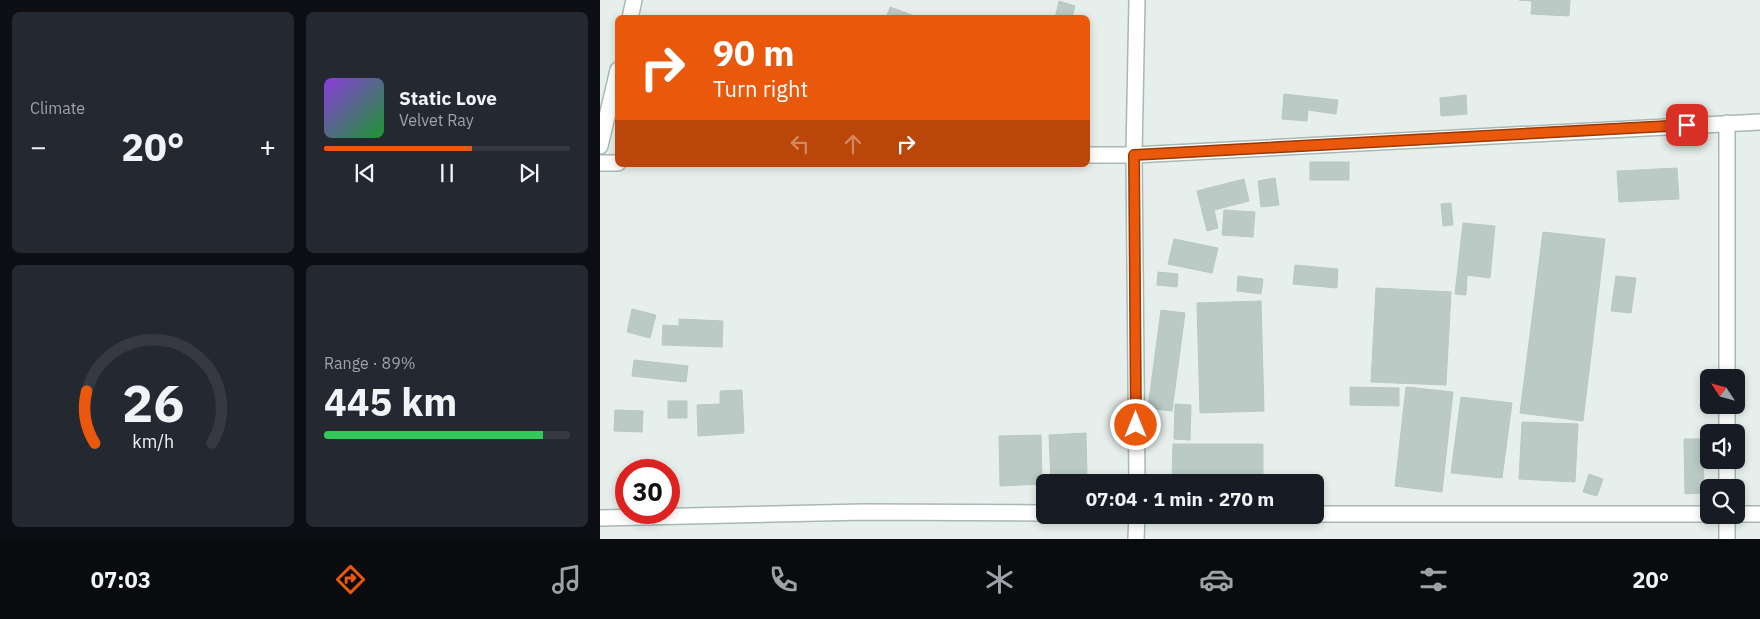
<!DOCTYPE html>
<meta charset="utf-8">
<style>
:root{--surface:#171b24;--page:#242831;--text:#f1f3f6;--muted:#9ea1a6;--line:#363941;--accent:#ea580c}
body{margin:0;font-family:"IBM Plex Sans",sans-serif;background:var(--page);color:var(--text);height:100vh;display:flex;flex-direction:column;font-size:19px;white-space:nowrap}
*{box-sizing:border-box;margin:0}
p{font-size:16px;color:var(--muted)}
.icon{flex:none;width:28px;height:28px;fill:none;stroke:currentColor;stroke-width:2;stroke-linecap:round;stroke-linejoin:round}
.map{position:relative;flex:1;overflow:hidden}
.drawer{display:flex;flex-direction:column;gap:12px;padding:12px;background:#0d0f14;width:600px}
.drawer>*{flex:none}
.guide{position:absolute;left:15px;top:15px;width:475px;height:152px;border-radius:8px;box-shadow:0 2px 8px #0003;background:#ea580c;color:#fff;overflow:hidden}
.needle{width:32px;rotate:306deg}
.buttons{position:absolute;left:1100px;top:369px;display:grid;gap:10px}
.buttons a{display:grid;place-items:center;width:45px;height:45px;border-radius:8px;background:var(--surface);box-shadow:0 2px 8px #0003;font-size:25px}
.speed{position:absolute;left:15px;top:459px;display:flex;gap:10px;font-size:25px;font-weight:700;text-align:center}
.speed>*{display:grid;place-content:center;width:65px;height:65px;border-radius:50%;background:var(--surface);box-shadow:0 2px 8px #0003;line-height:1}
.speed .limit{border:8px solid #d22;background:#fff;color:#111}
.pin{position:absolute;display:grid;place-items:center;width:42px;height:42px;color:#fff;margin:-21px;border-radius:10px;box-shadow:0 2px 8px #0006}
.me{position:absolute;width:55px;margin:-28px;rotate:0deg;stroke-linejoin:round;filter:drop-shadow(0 0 4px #0008)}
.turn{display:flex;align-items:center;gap:18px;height:105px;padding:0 15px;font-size:22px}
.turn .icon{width:65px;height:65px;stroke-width:2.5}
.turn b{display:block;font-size:35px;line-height:42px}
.lanes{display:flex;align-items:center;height:48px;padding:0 15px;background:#0003;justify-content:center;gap:25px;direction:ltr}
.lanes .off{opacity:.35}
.big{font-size:38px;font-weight:700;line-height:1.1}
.drawer .tile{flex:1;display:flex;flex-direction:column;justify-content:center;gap:8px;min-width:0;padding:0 18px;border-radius:8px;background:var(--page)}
.drawer .dial{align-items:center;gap:0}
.dial svg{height:130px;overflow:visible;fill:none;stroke:var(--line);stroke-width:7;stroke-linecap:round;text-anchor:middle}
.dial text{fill:var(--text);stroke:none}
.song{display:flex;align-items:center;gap:15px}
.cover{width:60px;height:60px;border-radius:8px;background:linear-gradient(135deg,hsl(270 70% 55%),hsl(130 70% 35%))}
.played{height:5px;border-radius:2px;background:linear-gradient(90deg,var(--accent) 60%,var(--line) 60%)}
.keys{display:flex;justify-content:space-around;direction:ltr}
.heat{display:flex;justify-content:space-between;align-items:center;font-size:28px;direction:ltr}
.charge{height:8px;border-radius:4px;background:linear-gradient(90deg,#34c759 89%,var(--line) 0)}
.drawer .tiles{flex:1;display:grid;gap:12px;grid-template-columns:repeat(2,1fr)}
.trip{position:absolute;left:436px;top:474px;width:288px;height:50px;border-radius:8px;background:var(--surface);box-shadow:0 2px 8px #0003;font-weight:700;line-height:50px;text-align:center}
.menu{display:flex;height:80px;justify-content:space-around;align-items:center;background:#090b0e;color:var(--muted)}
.menu .icon{width:35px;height:35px}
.menu .current{color:var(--accent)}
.menu b{font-size:22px;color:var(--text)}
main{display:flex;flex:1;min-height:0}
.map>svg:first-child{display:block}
</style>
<main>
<section class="drawer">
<div class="tiles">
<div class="tile"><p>Climate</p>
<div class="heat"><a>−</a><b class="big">20°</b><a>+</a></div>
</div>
<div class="tile">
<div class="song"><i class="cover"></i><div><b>Static Love</b><p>Velvet Ray</p></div></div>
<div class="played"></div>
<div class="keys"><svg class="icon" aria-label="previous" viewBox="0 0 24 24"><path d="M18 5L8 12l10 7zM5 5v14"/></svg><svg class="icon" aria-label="pause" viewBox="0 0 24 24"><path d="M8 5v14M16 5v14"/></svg><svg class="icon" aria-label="next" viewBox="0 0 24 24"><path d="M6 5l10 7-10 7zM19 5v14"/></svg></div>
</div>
<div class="tile dial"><svg viewBox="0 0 100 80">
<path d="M14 69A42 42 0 1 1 86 69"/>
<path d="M14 69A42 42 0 0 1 9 37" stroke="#ea580c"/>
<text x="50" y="56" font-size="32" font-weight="700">26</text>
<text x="50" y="72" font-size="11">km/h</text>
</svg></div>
<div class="tile"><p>Range · 89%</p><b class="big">445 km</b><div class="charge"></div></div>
</div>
</section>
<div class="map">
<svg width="1160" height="539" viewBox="0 0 1160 539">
<rect width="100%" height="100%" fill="#e6efeb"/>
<!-- building -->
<g fill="#bbcac4" stroke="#b8c9c2">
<polygon points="919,0 970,0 969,16 931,14 932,1"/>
<polygon points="459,1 475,6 472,18 455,18"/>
<polygon points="290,7 320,18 286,18"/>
<polygon points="684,94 738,100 736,114 708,110 707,121 682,119"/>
<polygon points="866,95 867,114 841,116 840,98"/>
<rect x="710" y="162" width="39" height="18"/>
<polygon points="1077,168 1079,199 1019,202 1017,171"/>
<polygon points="675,178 679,205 661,207 658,181"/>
<polygon points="644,179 649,201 614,210 618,228 607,231 597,191"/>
<polygon points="851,203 853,225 843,226 841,204"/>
<polygon points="624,210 655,212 653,237 622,235"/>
<polygon points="863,223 895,226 890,278 867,275 866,295 855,294"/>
<polygon points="943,232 1005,239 983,421 920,413"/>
<polygon points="574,239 618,248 612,273 568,264"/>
<polygon points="695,265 738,269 737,288 693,284"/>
<polygon points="558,272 578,274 577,287 557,285"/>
<polygon points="638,276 663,279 661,294 637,291"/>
<polygon points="1016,276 1036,278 1031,313 1011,311"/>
<polygon points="776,288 851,292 846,385 771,382"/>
<polygon points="661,301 664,411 600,413 597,303"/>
<polygon points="32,309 56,315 50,338 27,332"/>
<polygon points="561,310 585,313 572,411 548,408"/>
<polygon points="79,319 123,321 122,347 62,345 63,325 79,326"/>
<polygon points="34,360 88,366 86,382 32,376"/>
<polygon points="750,387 799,388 799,406 750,405"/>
<polygon points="806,387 853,392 842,492 795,486"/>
<polygon points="142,390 144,433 98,436 97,405 120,404 120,391"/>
<polygon points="861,397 912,403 902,478 851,473"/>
<rect x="68" y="401" width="19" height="17"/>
<polygon points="575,404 591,405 590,440 574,439"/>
<polygon points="15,410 43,411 42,432 14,431"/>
<polygon points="922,422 978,424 975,482 919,479"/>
<polygon points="486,433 487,478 451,480 449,435"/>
<polygon points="441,435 442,484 400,486 399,436"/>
<polygon points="1084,439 1103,439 1104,493 1085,494"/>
<polygon points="573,444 663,444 663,482 572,482"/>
<polygon points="989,474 1003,479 997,496 983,492"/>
</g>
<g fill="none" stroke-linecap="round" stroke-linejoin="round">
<defs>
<g id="minor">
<polyline points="1127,123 1127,378"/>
<polyline points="488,155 534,155 1160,122"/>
<polyline points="0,163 18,163"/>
<polyline points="1127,405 1127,432"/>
<polyline points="1127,460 1127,488"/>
<polyline points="537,482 534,155 537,0"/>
<polyline points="715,514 1109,514"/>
<polyline points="1136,514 1160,514"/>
<polyline points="0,518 264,512 445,513"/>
<polyline points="536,539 537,515"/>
<polyline points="1127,539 1127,515"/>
</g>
<g id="secondary">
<polyline points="30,18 34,0"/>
<polyline points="0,146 18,70"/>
</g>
</defs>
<!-- minor casing -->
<use href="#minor" stroke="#a8b8b2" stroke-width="18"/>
<!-- secondary casing -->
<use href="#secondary" stroke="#a4bbb3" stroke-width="18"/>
<!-- minor -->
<use href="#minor" stroke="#fff" stroke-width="15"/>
<!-- secondary -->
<use href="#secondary" stroke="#fff" stroke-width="15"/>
</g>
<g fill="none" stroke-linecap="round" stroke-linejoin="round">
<defs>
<polyline id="route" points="536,425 534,155 1087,125"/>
</defs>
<!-- route casing -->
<use href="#route" stroke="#983908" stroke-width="12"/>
<!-- route -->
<use href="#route" stroke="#ea580c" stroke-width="9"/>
</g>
</svg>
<div class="buttons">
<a><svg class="needle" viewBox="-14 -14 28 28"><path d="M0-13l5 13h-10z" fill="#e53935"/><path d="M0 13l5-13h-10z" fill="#9ea1a6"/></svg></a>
<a><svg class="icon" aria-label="sound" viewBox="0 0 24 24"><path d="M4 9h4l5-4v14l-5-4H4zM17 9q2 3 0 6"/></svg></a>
<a><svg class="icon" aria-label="search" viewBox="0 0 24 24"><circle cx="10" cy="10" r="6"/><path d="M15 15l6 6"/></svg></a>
</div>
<div class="speed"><div class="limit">30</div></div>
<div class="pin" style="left:1087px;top:125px;background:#d93025"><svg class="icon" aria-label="arrive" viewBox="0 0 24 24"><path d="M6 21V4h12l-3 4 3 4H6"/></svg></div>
<svg class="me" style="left:536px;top:425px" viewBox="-20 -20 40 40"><circle r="17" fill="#ea580c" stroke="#fff" stroke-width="3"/><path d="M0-11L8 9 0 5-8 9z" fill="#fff"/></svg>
<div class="trip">07:04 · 1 min · 270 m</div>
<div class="guide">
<div class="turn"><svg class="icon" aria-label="right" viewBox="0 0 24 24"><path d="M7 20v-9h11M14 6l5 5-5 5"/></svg><div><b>90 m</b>Turn right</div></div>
<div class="lanes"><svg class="icon off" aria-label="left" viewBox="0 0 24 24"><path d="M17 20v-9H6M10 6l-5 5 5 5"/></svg><svg class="icon off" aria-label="ahead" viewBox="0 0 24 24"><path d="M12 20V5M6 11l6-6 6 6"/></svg><svg class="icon" aria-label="right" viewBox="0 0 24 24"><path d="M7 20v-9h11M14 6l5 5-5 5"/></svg></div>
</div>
</div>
</main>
<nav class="menu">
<b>07:03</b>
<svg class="icon current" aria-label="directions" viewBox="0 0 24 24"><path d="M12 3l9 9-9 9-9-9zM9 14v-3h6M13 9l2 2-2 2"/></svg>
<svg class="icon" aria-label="music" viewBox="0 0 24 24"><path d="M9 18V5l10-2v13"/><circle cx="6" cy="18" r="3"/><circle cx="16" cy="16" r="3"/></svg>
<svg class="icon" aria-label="phone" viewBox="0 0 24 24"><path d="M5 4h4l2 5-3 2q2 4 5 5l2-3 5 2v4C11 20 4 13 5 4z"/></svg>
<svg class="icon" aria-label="climate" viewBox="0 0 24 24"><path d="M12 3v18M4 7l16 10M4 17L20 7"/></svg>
<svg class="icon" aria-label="car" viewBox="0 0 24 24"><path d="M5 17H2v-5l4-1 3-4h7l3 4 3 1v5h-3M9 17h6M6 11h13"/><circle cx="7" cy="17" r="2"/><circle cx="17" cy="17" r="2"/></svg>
<svg class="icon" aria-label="filters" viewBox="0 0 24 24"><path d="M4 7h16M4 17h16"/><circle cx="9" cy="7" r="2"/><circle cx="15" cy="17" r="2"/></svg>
<b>20°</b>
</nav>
